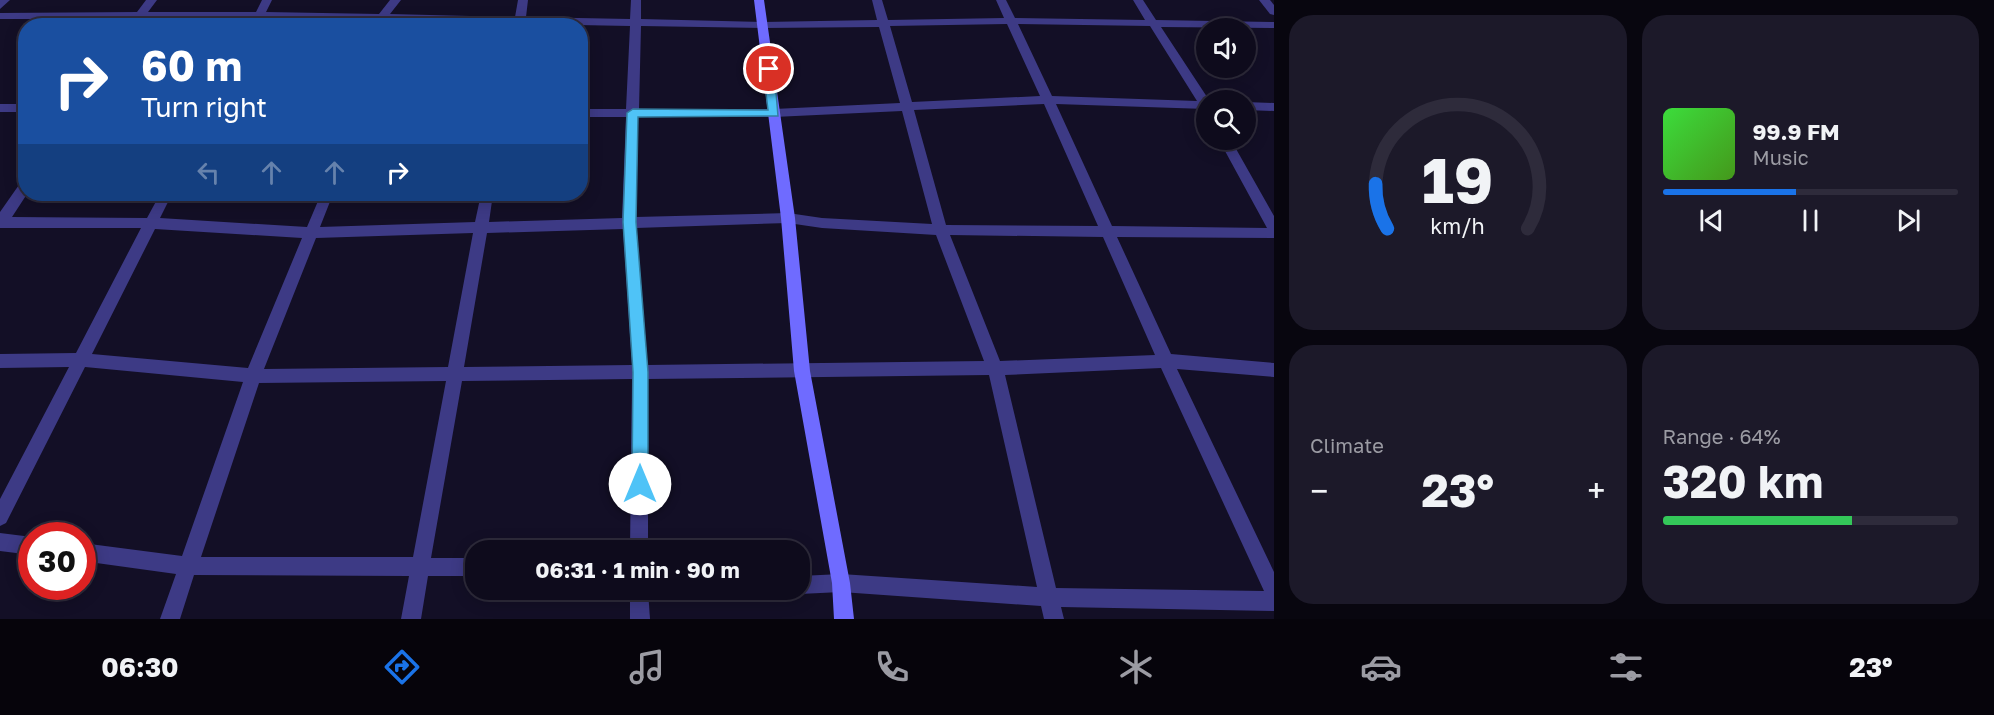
<!DOCTYPE html>
<meta charset="utf-8">
<style>
:root{--surface:#0e0b1c;--page:#1c1929;--text:#f1f3f6;--muted:#9b9ba3;--line:#2e2b3b;--accent:#1a73e8}
body{margin:0;font-family:"Golos Text",sans-serif;background:var(--page);color:var(--text);height:100vh;display:flex;flex-direction:column;font-size:22px;white-space:nowrap}
*{box-sizing:border-box;margin:0}
p{font-size:20px;color:var(--muted)}
.icon{flex:none;width:33px;height:33px;fill:none;stroke:currentColor;stroke-width:2;stroke-linecap:round;stroke-linejoin:round}
.map{position:relative;flex:1;overflow:hidden}
.panel{display:flex;flex-direction:column;gap:15px;padding:15px;background:#08060f;width:720px}
.panel>*{flex:none}
.banner{position:absolute;left:18px;top:18px;width:570px;height:183px;border-radius:24px;box-shadow:0 3px 15px #0003,0 0 0 2px var(--line);background:#1a4fa0;color:#fff;overflow:hidden}
.buttons{position:absolute;left:1196px;top:18px;display:grid;gap:12px}
.buttons a{display:grid;place-items:center;width:60px;height:60px;border-radius:50%;background:var(--surface);box-shadow:0 3px 15px #0003,0 0 0 2px var(--line);font-size:30px}
.speed{position:absolute;left:18px;top:522px;display:flex;gap:12px;font-size:30px;font-weight:700;text-align:center}
.speed>*{display:grid;place-content:center;width:78px;height:78px;border-radius:50%;background:var(--surface);box-shadow:0 3px 15px #0003,0 0 0 2px var(--line);line-height:1}
.speed .limit{border:9px solid #d22;background:#fff;color:#111}
.pin{position:absolute;display:grid;place-items:center;width:51px;height:51px;color:#fff;margin:-26px;border:3px solid #fff;border-radius:50%;box-shadow:0 2px 6px #0007}
.me{position:absolute;width:66px;margin:-33px;rotate:0deg;stroke-linejoin:round;filter:drop-shadow(0 0 4px #0008)}
.turn{display:flex;align-items:center;gap:21px;height:126px;padding:0 24px;font-size:27px}
.turn .icon{width:78px;height:78px;stroke-width:2.5}
.turn b{display:block;font-size:42px;line-height:51px}
.lanes{display:flex;align-items:center;height:57px;padding:0 24px;background:#0003;justify-content:center;gap:30px;direction:ltr}
.lanes .off{opacity:.35}
.big{font-size:45px;font-weight:700;line-height:1.1}
.panel .widget{flex:1;display:flex;flex-direction:column;justify-content:center;gap:9px;min-width:0;padding:0 21px;border-radius:24px;background:var(--page)}
.panel .dial{align-items:center;gap:0}
.dial svg{height:156px;overflow:visible;fill:none;stroke:var(--line);stroke-width:7;stroke-linecap:round;text-anchor:middle}
.dial text{fill:var(--text);stroke:none}
.song{display:flex;align-items:center;gap:18px}
.cover{width:72px;height:72px;border-radius:9px;background:linear-gradient(135deg,hsl(120 70% 55%),hsl(100 70% 35%))}
.played{height:6px;border-radius:3px;background:linear-gradient(90deg,var(--accent) 45%,var(--line) 45%)}
.keys{display:flex;justify-content:space-around;direction:ltr}
.heat{display:flex;justify-content:space-between;align-items:center;font-size:33px;direction:ltr}
.charge{height:9px;border-radius:4px;background:linear-gradient(90deg,#34c759 64%,var(--line) 0)}
.panel .tiles{flex:1;display:grid;gap:15px;grid-template-columns:repeat(2,1fr)}
.trip{position:absolute;left:465px;top:540px;width:345px;height:60px;border-radius:24px;background:var(--surface);box-shadow:0 3px 15px #0003,0 0 0 2px var(--line);font-weight:700;line-height:60px;text-align:center}
.tabs{display:flex;height:96px;justify-content:space-around;align-items:center;background:#06040b;color:var(--muted)}
.tabs .icon{width:42px;height:42px}
.tabs .on{color:var(--accent)}
.tabs b{font-size:27px;color:var(--text)}
main{display:flex;flex:1;min-height:0}
.map>svg:first-child{display:block}
</style>
<main>
<div class="map">
<svg width="1274" height="619" viewBox="0 0 1274 619">
<rect width="100%" height="100%" fill="#130f26"/>
<g fill="none" stroke-linecap="round" stroke-linejoin="round">
<!-- street -->
<g fill="#3d3a85" fill-rule="evenodd">
<polygon points="0,0 10,0 0,9"/>
<path d="M146,0h11l-9,12h108l6,-12h10l-6,12 113,2 11,-14h11l-11,14 125,3 3,-17h10l-2,17 104,2 1,-19h10v19l122,3 114,-2 -5,-20h10l6,20 116,-2 -8,-18h10l9,18 130,2 -12,-20h10l13,20 118,2v6l-113,-1 48,73h-3v9l-150,-5 56,122 155,2 -48,-88h12l43,76v22l-157,-1 54,117 103,9v14l-97,-8 97,203v39l-213,-4 3,12h-20l-3,-13 -200,-14 -41,2 -7,-2 -1,-2h8v-14l41,-2 196,13 -48,-212 -341,4v171h-18l2,-171 -170,2 -31,177h45v18h-48l-7,43h-20l8,-43 -215,-1 -14,44h-20l16,-45 -94,-13v-18l100,13 61,-174 -158,-15 -79,156 -6,3v-27l69,-132 -69,1v-14l76,-1 65,-125h-141v-16l21,-30 5,-2 1,14 -15,23 135,1 13,-24h12l-12,24 147,9 14,-33h12l-13,33 155,-5 6,-28h12l-4,28 133,-4 4,-101h-46v-8h46l4,-83 -105,-2 -11,2v-3l-129,-2 -3,4 -7,1 -1,-5 -111,-3 -3,8h-11l3,-8 -109,1 -5,7h-11l5,-7h-132v-6l137,-1zM1007,24l33,72 -128,6 -22,-76zM1018,24l132,2 47,75 -145,-5zM641,26l122,2 116,-1 21,76 -126,6h-135zM1044,104l54,122 -152,-1 -32,-115zM902,111l30,113 -110,-6 -34,-5 -152,4 2,-100h136zM788,223l34,5 114,7 48,126 -337,4 -11,-137zM155,229l147,9 -54,130 -156,-14zM623,229l9,136 -168,2 23,-134zM473,233l-25,134 -184,2 52,-131zM950,235l153,2 52,118 -155,6zM1161,368l103,223 -208,-3 -51,-213zM446,381l-33,176h-212l58,-174z"/>
<polygon points="1259,0 1270,0 1274,5 1274,15 1270,14"/>
<polygon points="1245,102 1274,103 1274,111 1245,110"/>
<rect x="0" y="104" width="26" height="8"/>
<polygon points="0,533 32,537 32,555 0,551"/>
<polygon points="630,590 648,590 650,619 630,619"/>
</g>
<!-- secondary -->
<polygon fill="#6f6bff" fill-rule="evenodd" points="754,0 764,0 795,218 810,371 850,583 854,619 834,619 832,583 794,371 781,218"/>
</g>
<!-- route -->
<polygon fill="#4fc3f7" stroke="#337fa1" stroke-width="1.5" points="769,66 774,69 778,116 638,117 636,222 648,372 648,484 645,489 640,491 634,489 632,484 633,372 623,222 627,113 633,109 768,110 763,69"/>
</svg>
<div class="buttons">
<a><svg class="icon" aria-label="sound" viewBox="0 0 24 24"><path d="M4 9h4l5-4v14l-5-4H4zM17 9q2 3 0 6"/></svg></a>
<a><svg class="icon" aria-label="search" viewBox="0 0 24 24"><circle cx="10" cy="10" r="6"/><path d="M15 15l6 6"/></svg></a>
</div>
<div class="speed"><div class="limit">30</div></div>
<div class="pin" style="left:769px;top:69px;background:#d93025"><svg class="icon" aria-label="arrive" viewBox="0 0 24 24"><path d="M6 21V4h12l-3 4 3 4H6"/></svg></div>
<svg class="me" style="left:640px;top:484px" viewBox="-20 -20 40 40"><circle r="19" fill="#fff"/><path d="M0-13L10 11 0 6-10 11z" fill="#4fc3f7"/></svg>
<div class="trip">06:31 · 1 min · 90 m</div>
<div class="banner">
<div class="turn"><svg class="icon" aria-label="right" viewBox="0 0 24 24"><path d="M7 20v-9h11M14 6l5 5-5 5"/></svg><div><b>60 m</b>Turn right</div></div>
<div class="lanes"><svg class="icon off" aria-label="left" viewBox="0 0 24 24"><path d="M17 20v-9H6M10 6l-5 5 5 5"/></svg><svg class="icon off" aria-label="ahead" viewBox="0 0 24 24"><path d="M12 20V5M6 11l6-6 6 6"/></svg><svg class="icon off" aria-label="ahead" viewBox="0 0 24 24"><path d="M12 20V5M6 11l6-6 6 6"/></svg><svg class="icon" aria-label="right" viewBox="0 0 24 24"><path d="M7 20v-9h11M14 6l5 5-5 5"/></svg></div>
</div>
</div>
<section class="panel">
<div class="tiles">
<div class="widget dial"><svg viewBox="0 0 100 80">
<path d="M14 69A42 42 0 1 1 86 69"/>
<path d="M14 69A42 42 0 0 1 8 46" stroke="#1a73e8"/>
<text x="50" y="56" font-size="32" font-weight="700">19</text>
<text x="50" y="72" font-size="11">km/h</text>
</svg></div>
<div class="widget">
<div class="song"><i class="cover"></i><div><b>99.9 FM</b><p>Music</p></div></div>
<div class="played"></div>
<div class="keys"><svg class="icon" aria-label="previous" viewBox="0 0 24 24"><path d="M18 5L8 12l10 7zM5 5v14"/></svg><svg class="icon" aria-label="pause" viewBox="0 0 24 24"><path d="M8 5v14M16 5v14"/></svg><svg class="icon" aria-label="next" viewBox="0 0 24 24"><path d="M6 5l10 7-10 7zM19 5v14"/></svg></div>
</div>
<div class="widget"><p>Climate</p>
<div class="heat"><a>−</a><b class="big">23°</b><a>+</a></div>
</div>
<div class="widget"><p>Range · 64%</p><b class="big">320 km</b><div class="charge"></div></div>
</div>
</section>
</main>
<nav class="tabs">
<b>06:30</b>
<svg class="icon on" aria-label="directions" viewBox="0 0 24 24"><path d="M12 3l9 9-9 9-9-9zM9 14v-3h6M13 9l2 2-2 2"/></svg>
<svg class="icon" aria-label="music" viewBox="0 0 24 24"><path d="M9 18V5l10-2v13"/><circle cx="6" cy="18" r="3"/><circle cx="16" cy="16" r="3"/></svg>
<svg class="icon" aria-label="phone" viewBox="0 0 24 24"><path d="M5 4h4l2 5-3 2q2 4 5 5l2-3 5 2v4C11 20 4 13 5 4z"/></svg>
<svg class="icon" aria-label="climate" viewBox="0 0 24 24"><path d="M12 3v18M4 7l16 10M4 17L20 7"/></svg>
<svg class="icon" aria-label="car" viewBox="0 0 24 24"><path d="M5 17H2v-5l4-1 3-4h7l3 4 3 1v5h-3M9 17h6M6 11h13"/><circle cx="7" cy="17" r="2"/><circle cx="17" cy="17" r="2"/></svg>
<svg class="icon" aria-label="filters" viewBox="0 0 24 24"><path d="M4 7h16M4 17h16"/><circle cx="9" cy="7" r="2"/><circle cx="15" cy="17" r="2"/></svg>
<b>23°</b>
</nav>
